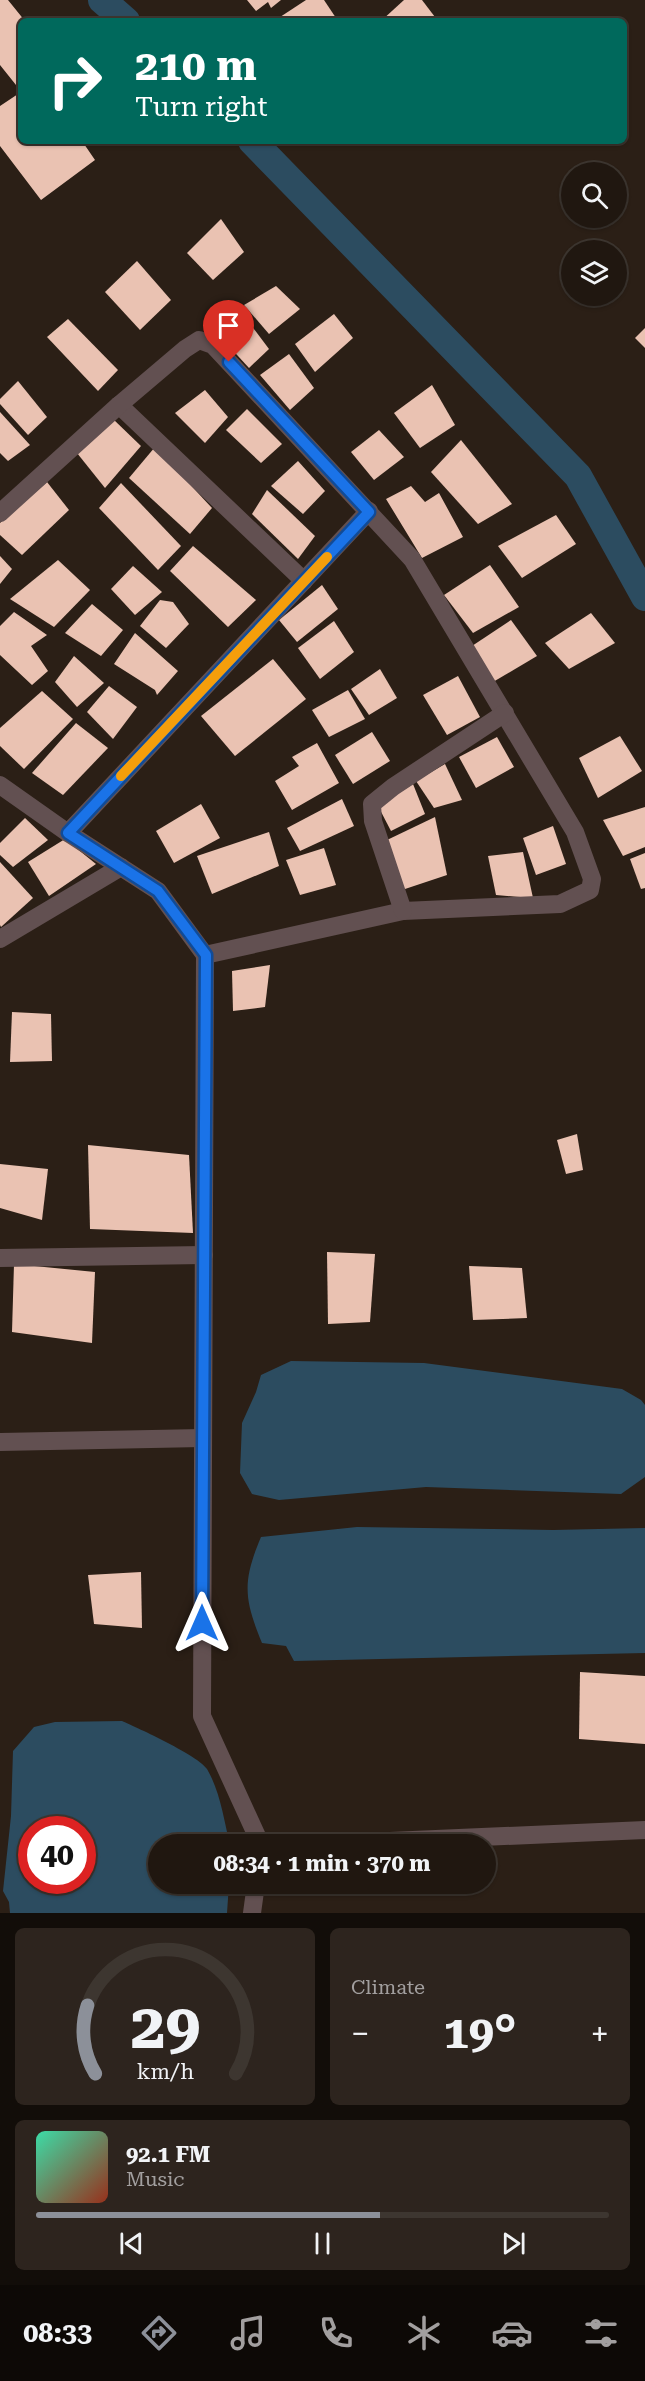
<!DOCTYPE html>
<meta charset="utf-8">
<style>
:root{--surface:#201710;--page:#2d241e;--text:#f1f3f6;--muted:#a29f9f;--line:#3d3630;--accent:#8c9099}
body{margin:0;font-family:"Roboto Serif",serif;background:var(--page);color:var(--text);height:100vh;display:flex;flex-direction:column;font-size:22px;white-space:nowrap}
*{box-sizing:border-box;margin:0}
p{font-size:20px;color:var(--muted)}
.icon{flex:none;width:33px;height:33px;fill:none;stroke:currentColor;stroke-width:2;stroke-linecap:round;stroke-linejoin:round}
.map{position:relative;height:1913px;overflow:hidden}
.panel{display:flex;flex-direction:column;gap:15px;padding:15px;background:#120d09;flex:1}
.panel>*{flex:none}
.banner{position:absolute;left:18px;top:18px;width:609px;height:126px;border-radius:9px;box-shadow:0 2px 4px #0004,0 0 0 2px var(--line);background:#00695c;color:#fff;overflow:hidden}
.tools{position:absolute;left:561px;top:162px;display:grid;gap:12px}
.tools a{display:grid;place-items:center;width:66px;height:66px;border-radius:50%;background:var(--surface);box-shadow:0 2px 4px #0004,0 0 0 2px var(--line);font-size:30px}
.speed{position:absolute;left:18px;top:1816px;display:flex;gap:12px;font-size:30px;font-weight:700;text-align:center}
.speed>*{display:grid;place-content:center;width:78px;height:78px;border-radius:50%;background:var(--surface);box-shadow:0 2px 4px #0004,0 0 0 2px var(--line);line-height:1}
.speed .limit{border:9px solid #d22;background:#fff;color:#111}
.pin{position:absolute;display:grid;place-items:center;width:51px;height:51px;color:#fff;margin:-62px -26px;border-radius:50% 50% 50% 0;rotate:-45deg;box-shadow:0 0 6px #0007}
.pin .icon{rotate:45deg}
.me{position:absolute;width:66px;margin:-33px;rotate:0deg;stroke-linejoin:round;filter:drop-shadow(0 0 4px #0008)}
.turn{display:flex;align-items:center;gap:21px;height:126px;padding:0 18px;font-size:27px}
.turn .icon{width:78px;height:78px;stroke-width:2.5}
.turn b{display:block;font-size:42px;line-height:51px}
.big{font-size:45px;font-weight:700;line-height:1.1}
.panel .widget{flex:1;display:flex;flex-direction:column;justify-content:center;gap:9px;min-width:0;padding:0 21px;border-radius:9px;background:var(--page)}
.panel .dial{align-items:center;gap:0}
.dial svg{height:156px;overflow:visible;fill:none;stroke:var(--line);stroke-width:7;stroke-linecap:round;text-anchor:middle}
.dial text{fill:var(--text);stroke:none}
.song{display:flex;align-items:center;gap:18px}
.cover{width:72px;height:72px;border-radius:9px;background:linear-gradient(135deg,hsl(160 70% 55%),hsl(10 70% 35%))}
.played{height:6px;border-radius:3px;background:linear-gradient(90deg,var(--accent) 60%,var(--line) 60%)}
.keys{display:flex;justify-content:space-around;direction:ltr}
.heat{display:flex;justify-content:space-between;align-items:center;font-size:33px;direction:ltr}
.panel .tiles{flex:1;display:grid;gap:15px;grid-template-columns:1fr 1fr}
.widget:last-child{grid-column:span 2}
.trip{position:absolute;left:148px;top:1834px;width:348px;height:60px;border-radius:30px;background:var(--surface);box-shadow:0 2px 4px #0004,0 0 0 2px var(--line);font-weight:700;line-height:60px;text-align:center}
.tab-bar{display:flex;height:96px;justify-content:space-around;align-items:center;background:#0d0906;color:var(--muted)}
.tab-bar .icon{width:42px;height:42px}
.tab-bar .on{color:var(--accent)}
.tab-bar b{font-size:27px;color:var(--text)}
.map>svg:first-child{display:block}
</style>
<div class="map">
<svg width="645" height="1913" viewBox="0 0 645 1913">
<rect width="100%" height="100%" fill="#2b1f16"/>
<!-- water -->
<g fill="#2c4c60" fill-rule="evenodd">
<polygon points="291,1361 424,1363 622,1389 641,1400 645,1405 645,1477 621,1494 426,1487 279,1500 252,1494 240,1473 242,1423 256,1392 261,1375"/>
<path d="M357,1527l196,3 92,-2v125l-351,8 -8,-15 -24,-3c-18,-44 -20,-61 -1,-106z"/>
<path d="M122,1721c16,7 77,35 85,48 13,22 17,51 23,76h-71v39h70l-2,29h-217l-1,-11 -6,-11 8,-75 2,-65 21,-24 21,-5zM32,1830h50v51h-50z"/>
</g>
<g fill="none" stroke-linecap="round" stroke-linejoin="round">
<!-- canal -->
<g stroke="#2c4c60" stroke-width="28">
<polyline points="102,0 126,21"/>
<polyline points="252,141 578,476 645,597"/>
</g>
</g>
<!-- building -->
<g fill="#eac2b2">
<polygon points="0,0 8,0 25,21 21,21 21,80 16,85 0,65"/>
<polygon points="247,0 281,0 271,8 268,2 256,11"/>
<polygon points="306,0 324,0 338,21 274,21"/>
<polygon points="404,0 422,0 438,21 381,21"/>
<polygon points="21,92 21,141 82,141 95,160 41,200 0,146 0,106"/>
<polygon points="221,219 244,252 213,280 187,253"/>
<polygon points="137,261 171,300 140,330 105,292"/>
<polygon points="276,286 300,309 269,334 244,305"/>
<polygon points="239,309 269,349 249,368 215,331"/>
<polygon points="334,314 353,338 315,372 295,344"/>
<polygon points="68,319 118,370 98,391 47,337"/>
<polygon points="645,328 645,348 635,338"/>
<polygon points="289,354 314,388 290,410 260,375"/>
<polygon points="18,381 47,417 28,435 0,404 0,399"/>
<polygon points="432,385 455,425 420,448 394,413"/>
<polygon points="205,390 228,417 205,443 175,413"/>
<polygon points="247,409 282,444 261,463 226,430"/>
<polygon points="0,412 30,445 8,461 0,453"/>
<polygon points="113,419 141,446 105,488 77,453"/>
<polygon points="379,430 404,457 374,480 351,452"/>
<polygon points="461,440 512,504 478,524 431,472"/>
<polygon points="155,447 212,508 190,534 129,478"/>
<polygon points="298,461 325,491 303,514 271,486"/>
<polygon points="47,482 69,510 22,555 0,535 0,523"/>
<polygon points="121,483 181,546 158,570 99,508"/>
<polygon points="411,486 425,502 439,493 463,537 422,558 386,499"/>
<polygon points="267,490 315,536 298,559 252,514"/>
<polygon points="556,515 576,544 522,578 498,546"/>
<polygon points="193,546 256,600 228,627 170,571"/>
<polygon points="0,556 12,569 0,584"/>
<polygon points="58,560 90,590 54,627 10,599"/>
<polygon points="490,565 519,607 473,633 444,595"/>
<polygon points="133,566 162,592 135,615 111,589"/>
<polygon points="322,585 338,609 297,642 279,620"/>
<polygon points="160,600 173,602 189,624 166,648 140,626"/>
<polygon points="92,604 123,630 101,656 65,633"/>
<polygon points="14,612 47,635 31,646 48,671 32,685 0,655 0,626"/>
<polygon points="591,613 615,643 569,669 545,643"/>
<polygon points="511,620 537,656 493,682 472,646"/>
<polygon points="334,621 354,652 320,679 298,648"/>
<polygon points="135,633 178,671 157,695 155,690 114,664"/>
<polygon points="74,656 104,683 77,707 55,682"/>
<polygon points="273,659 306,699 235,756 201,716"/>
<polygon points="380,669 397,698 369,715 351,689"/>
<polygon points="458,676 480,717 447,735 423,695"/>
<polygon points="109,686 137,707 113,739 87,712"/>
<polygon points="348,690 365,719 329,737 312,710"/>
<polygon points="42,691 73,719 24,769 0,746 0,728"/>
<polygon points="76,723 108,748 63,795 32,773"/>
<polygon points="372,732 390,761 353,784 335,755"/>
<polygon points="620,736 642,771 598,798 579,758"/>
<polygon points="497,737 514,767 476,788 459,757"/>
<polygon points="317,743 339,783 292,810 275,781 299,766 292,757"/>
<polygon points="445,764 462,800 434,808 416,781"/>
<polygon points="413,784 425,814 391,831 378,806"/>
<polygon points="342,799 354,826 300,851 287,828"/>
<polygon points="201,804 220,838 174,863 156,831"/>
<polygon points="645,807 645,847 623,856 603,820"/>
<polygon points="435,817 447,875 402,890 387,840"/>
<polygon points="25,818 48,840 13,867 0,855 0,843"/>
<polygon points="553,826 566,864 536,875 523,838"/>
<polygon points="269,832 279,866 212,894 197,856"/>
<polygon points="65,839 96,864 49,896 28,862"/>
<polygon points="324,848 336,885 300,895 286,860"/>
<polygon points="523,852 533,898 496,895 488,856"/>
<polygon points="645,853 645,888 641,889 630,859"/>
<polygon points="0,862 33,898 1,927 0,925"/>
<polygon points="270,965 265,1007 233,1011 232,971"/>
<polygon points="12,1012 51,1014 52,1061 10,1062"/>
<polygon points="577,1134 583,1170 566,1174 557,1140"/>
<polygon points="88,1145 189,1155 193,1233 90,1229"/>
<polygon points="0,1164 48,1169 42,1220 0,1208"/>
<polygon points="327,1252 375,1254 370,1322 328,1324"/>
<polygon points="14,1264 95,1272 92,1343 12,1332"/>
<polygon points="469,1266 522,1268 527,1318 473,1320"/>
<polygon points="141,1572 142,1628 94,1624 88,1575"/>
<polygon points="580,1672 645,1676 645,1744 579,1739"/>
</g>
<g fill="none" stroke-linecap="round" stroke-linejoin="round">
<!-- minor -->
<g stroke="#625051" stroke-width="18">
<polyline points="119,405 304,581"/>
<polyline points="0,513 119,405 185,349 199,340 213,345 412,559 575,832 592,879 590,890 560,904 403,911 205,955"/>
<polyline points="0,785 68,833 158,891 205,955 202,1716 261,1845"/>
<polyline points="68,833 369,511"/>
<polyline points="403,911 373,821 372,804 393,787 505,713"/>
<polyline points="0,939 121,867"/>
<polyline points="0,1258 204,1255"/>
<polyline points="0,1442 202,1438"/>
<polyline points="298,1845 645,1830"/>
<polyline points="252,1913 256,1884"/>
</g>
</g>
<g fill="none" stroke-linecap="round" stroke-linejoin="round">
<defs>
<polyline id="route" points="202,1623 206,955 158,891 68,833 369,512 229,362"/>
</defs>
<!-- route casing -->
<use href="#route" stroke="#114b97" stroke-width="15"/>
<!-- route -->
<use href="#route" stroke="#1a73e8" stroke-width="10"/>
<!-- slow -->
<polyline stroke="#f59e0b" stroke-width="10" points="121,776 327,557"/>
</g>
</svg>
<div class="tools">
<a><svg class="icon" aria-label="search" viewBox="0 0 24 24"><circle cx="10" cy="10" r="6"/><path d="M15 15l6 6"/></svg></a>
<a><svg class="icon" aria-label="layers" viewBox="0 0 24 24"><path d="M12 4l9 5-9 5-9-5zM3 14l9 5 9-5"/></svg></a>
</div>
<div class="speed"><div class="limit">40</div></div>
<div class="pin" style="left:229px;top:362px;background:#d93025"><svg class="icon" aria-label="arrive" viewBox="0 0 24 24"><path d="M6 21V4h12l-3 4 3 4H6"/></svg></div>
<svg class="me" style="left:202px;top:1623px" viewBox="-20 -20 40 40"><path d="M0-17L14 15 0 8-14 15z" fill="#1a73e8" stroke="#fff" stroke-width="4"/></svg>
<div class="trip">08:34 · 1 min · 370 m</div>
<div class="banner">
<div class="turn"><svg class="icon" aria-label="right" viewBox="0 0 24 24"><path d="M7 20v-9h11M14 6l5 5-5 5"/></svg><div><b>210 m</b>Turn right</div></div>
</div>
</div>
<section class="panel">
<div class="tiles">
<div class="widget dial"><svg viewBox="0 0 100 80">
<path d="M14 69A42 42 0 1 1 86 69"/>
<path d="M14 69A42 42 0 0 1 10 34" stroke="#8c9099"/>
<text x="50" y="56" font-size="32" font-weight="700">29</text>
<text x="50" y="72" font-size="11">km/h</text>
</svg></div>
<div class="widget"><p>Climate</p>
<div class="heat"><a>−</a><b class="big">19°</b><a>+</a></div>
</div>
<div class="widget">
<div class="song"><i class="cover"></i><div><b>92.1 FM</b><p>Music</p></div></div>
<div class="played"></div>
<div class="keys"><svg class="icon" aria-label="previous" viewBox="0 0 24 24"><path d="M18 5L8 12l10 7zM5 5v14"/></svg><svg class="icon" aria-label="pause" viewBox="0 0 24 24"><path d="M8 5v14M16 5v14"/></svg><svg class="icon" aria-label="next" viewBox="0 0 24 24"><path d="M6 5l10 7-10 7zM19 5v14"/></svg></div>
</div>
</div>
</section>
<nav class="tab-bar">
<b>08:33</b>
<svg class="icon on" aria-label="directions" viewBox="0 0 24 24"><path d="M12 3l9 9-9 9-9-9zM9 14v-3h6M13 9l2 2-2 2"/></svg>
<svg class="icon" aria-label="music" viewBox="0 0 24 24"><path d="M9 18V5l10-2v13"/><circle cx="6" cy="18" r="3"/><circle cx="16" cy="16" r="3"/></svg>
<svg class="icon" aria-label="phone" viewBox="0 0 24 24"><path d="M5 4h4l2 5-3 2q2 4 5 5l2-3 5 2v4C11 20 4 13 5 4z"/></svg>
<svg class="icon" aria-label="climate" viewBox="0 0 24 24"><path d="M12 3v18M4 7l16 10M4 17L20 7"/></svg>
<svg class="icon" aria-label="car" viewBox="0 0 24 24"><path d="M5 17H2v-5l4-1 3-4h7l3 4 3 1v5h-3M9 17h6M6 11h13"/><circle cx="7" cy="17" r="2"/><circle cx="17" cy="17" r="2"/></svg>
<svg class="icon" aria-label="filters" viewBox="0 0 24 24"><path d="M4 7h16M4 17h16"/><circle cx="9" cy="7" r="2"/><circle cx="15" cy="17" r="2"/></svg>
</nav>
